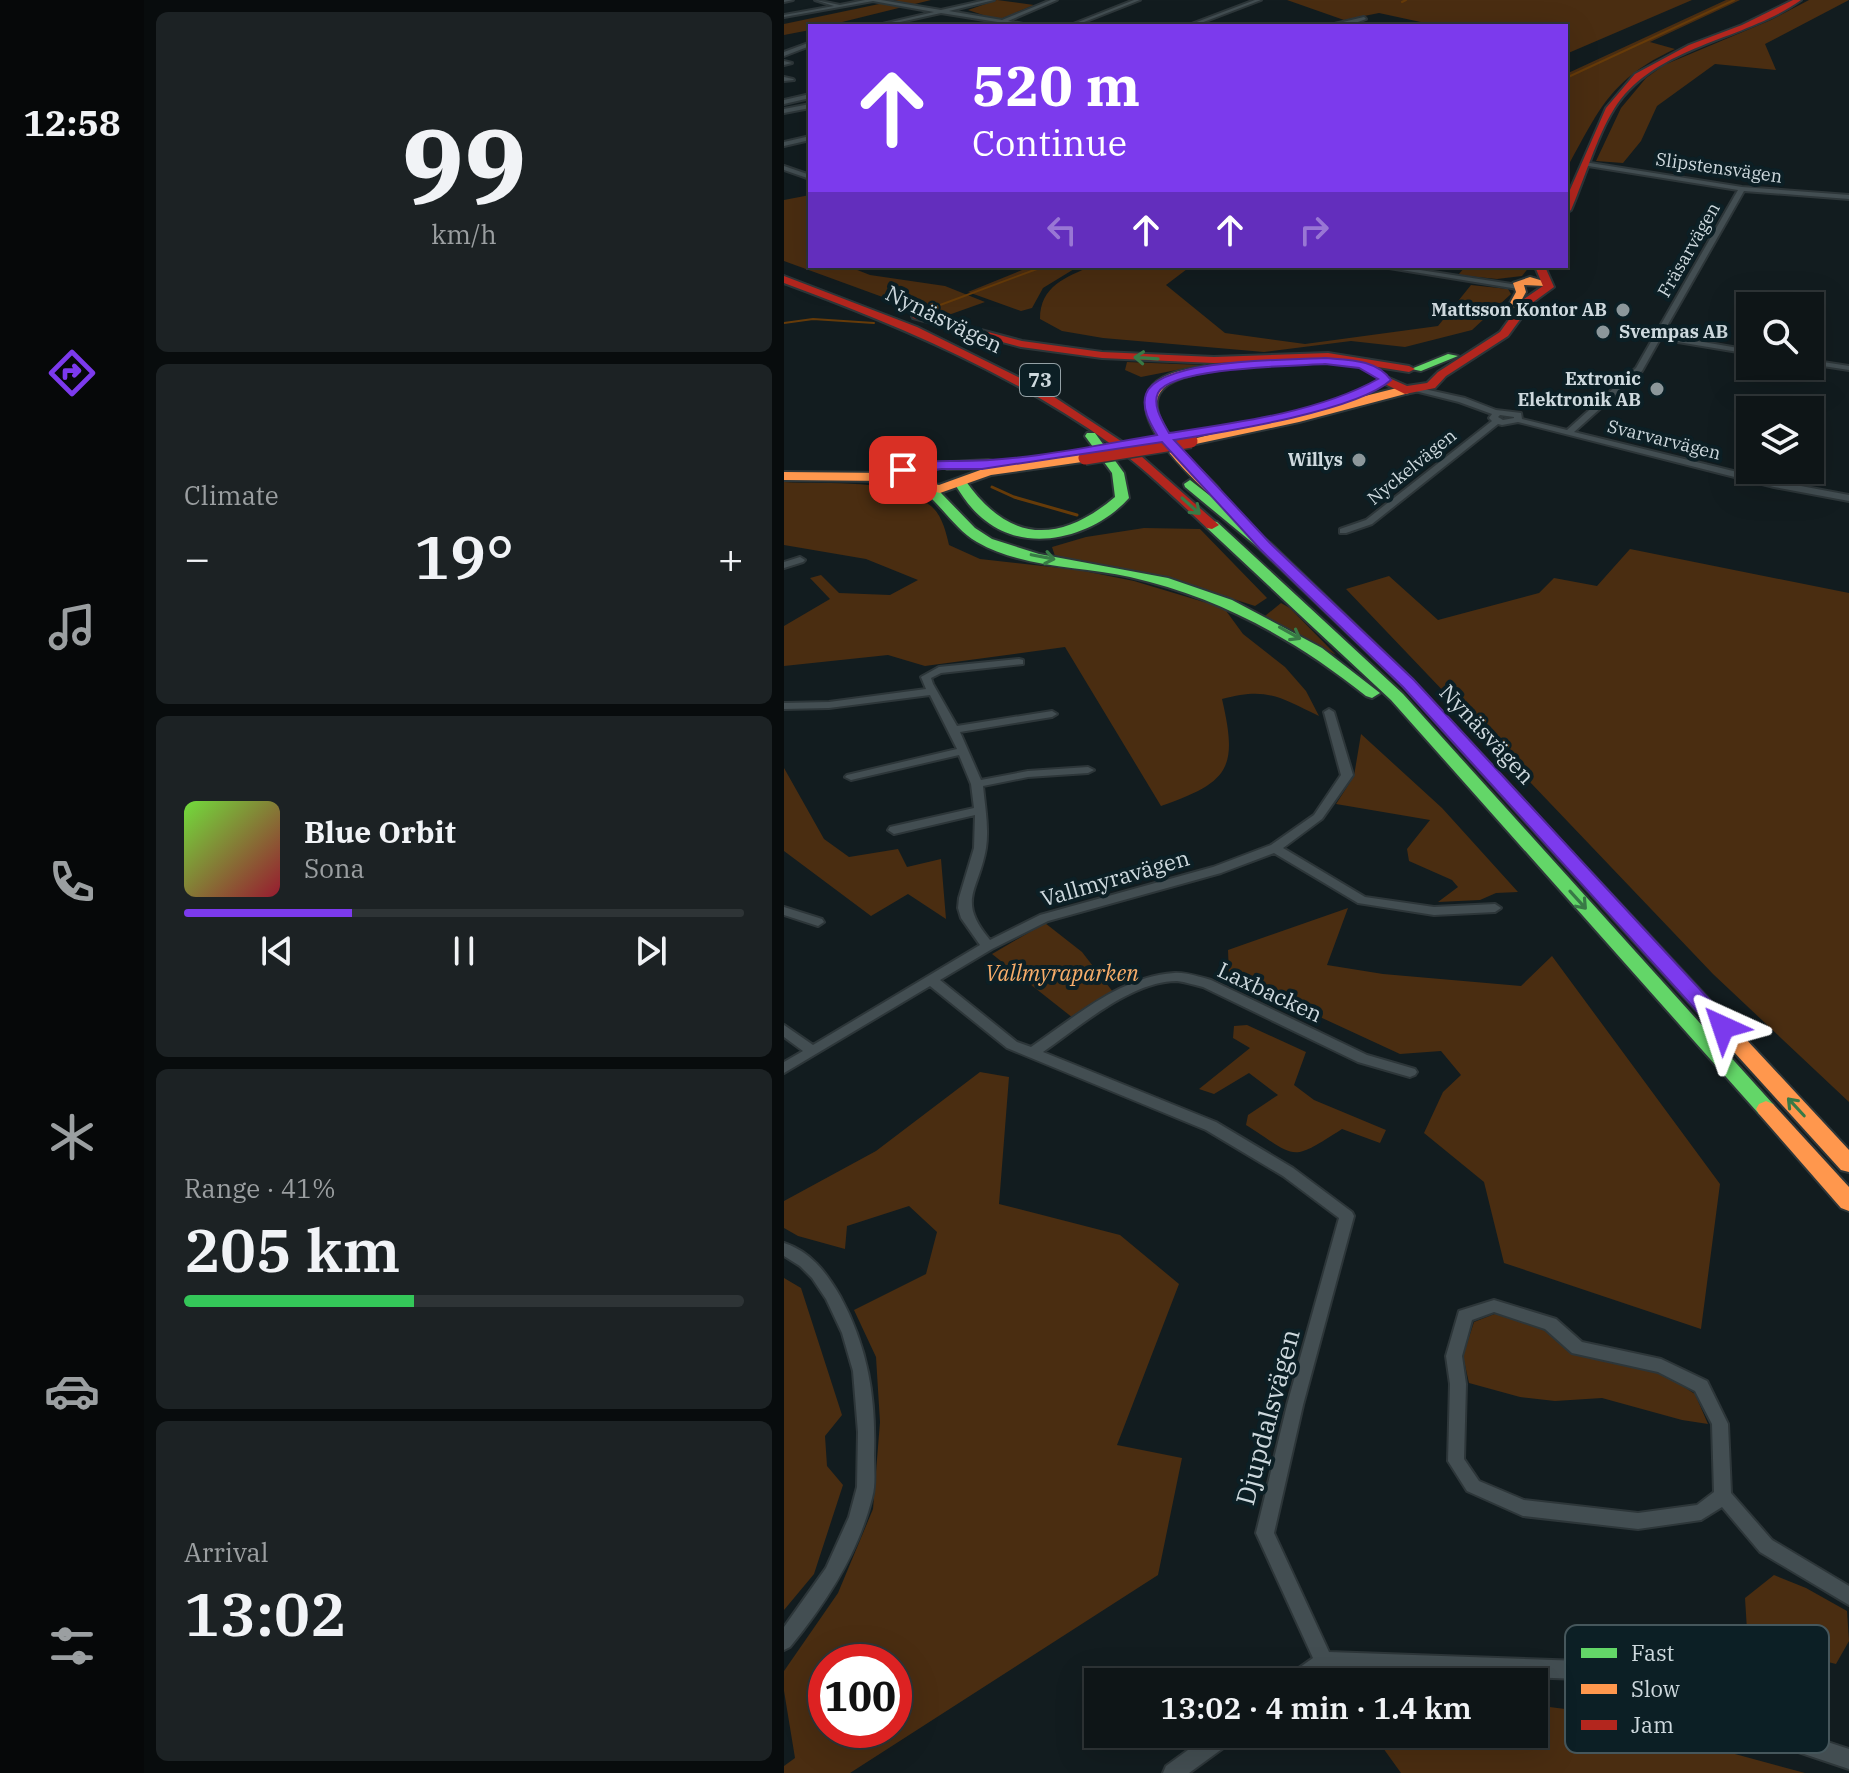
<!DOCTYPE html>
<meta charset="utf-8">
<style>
:root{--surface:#0e1517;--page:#1c2224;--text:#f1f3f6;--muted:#9b9fa1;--line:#2e3436;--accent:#7c3aed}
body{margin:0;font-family:"IBM Plex Serif",serif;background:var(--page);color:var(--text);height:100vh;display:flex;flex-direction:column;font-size:30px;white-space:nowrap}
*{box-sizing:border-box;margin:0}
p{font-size:26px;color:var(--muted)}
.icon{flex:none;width:44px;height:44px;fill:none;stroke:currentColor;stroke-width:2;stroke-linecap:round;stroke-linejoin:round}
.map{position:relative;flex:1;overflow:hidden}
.details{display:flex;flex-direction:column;gap:12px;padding:12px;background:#080c0d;width:640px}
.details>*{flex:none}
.hud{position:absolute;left:24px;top:24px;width:760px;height:244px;border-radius:0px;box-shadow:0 8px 32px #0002,0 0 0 2px var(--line);background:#7c3aed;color:#fff;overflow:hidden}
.tools{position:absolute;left:952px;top:292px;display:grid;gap:16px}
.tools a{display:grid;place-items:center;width:88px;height:88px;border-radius:0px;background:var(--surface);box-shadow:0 8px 32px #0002,0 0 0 2px var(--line);font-size:40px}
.speed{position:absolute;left:24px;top:1644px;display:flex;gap:16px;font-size:40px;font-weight:700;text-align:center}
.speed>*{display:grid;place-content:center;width:104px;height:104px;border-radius:50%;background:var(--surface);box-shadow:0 8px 32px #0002,0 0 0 2px var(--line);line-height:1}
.speed .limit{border:12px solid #d22;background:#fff;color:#111}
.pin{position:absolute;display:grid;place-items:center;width:68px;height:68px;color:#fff;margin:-34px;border-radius:16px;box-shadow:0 4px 12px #0006}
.me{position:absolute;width:88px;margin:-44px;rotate:318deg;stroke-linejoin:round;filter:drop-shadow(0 0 6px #0008)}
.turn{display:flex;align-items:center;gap:28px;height:168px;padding:0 32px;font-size:36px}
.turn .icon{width:104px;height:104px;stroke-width:2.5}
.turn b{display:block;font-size:56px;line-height:68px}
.lanes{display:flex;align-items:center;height:76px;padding:0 32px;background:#0003;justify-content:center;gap:40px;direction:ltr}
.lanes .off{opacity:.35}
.big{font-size:60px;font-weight:600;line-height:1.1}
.details .tile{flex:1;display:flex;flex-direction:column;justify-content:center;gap:12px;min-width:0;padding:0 28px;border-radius:12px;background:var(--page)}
.details .dial{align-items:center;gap:0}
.dial b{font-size:104px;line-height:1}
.song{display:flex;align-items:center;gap:24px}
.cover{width:96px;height:96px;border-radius:12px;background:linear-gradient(135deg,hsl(100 70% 55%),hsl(350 70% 35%))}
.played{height:8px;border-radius:4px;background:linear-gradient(90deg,var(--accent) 30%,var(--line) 30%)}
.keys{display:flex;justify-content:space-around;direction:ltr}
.heat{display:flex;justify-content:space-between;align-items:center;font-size:44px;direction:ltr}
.charge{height:12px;border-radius:6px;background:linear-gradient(90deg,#34c759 41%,var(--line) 0)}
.trip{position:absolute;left:300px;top:1668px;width:464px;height:80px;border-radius:0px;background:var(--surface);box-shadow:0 8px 32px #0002,0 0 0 2px var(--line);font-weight:600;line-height:80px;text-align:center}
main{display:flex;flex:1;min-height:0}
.menu{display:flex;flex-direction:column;width:144px;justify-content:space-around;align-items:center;background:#060809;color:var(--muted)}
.menu .icon{width:56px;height:56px}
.menu .selected{color:var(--accent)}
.menu b{font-size:36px;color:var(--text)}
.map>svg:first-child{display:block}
</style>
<main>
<nav class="menu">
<b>12:58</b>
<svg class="icon selected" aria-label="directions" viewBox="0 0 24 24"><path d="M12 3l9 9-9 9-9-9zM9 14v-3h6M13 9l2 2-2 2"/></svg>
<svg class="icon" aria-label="music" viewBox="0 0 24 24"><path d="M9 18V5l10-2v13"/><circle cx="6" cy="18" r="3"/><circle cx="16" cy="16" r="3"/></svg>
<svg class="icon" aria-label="phone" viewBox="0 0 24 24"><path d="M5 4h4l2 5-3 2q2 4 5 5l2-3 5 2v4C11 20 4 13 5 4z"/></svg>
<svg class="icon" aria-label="climate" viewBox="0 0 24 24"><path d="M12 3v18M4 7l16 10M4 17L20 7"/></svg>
<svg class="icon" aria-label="car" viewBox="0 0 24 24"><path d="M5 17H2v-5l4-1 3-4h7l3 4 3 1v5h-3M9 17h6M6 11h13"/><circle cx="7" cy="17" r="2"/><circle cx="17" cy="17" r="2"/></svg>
<svg class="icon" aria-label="filters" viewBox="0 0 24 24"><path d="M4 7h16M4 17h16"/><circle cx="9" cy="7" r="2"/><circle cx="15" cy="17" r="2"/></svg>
</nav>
<section class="details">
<div class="tile dial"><b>99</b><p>km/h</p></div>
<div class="tile"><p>Climate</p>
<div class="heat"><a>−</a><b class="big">19°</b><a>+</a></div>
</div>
<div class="tile">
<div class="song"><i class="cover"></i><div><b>Blue Orbit</b><p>Sona</p></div></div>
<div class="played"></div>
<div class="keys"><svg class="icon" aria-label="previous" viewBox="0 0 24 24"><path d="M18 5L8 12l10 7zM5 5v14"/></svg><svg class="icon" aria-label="pause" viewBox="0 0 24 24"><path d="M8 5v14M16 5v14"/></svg><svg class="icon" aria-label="next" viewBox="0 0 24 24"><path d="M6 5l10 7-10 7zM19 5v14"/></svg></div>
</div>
<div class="tile"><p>Range · 41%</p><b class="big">205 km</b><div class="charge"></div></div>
<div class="tile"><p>Arrival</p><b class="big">13:02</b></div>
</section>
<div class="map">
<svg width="1065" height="1773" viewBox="0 0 1065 1773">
<rect width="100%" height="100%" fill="#121c1f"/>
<!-- green -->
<g fill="#4a2d11" fill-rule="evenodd">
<polygon points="114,0 147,0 42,26 26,26 26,30 0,35 0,24"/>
<polygon points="213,0 250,5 214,20 184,10"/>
<polygon points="503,0 908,0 782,54 782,26 655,26 595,13 560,20"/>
<path d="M942,0h14l-90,42 25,7c-65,30 -76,61 -109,121v-96z"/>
<polygon points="1025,0 1065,0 981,44 992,70 931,64 873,106 857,141 839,163 812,161 837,108 862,78 880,65 987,20"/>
<polygon points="26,195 26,266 63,266 86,275 161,286 201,302 156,318 0,261 0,200"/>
<polygon points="248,266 295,266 259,288 248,308 237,311 184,292"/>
<path d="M308,266h99l-25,19 59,48 80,11 133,-18 33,-41 37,4 3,5 -39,36 -67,17 -54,-6 -87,11 -161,-14 -41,-7 -22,-12c0,-33 26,-42 52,-53z"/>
<polygon points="682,266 746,266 738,276 713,279 674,275"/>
<polygon points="343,362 418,365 357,377 341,370"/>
<path d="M0,482c45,3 110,-5 147,24 11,9 15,26 18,39l31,14 99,11 55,11 90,27 19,26 42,33 21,24 13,25c-40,-19 -52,-29 -97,-17 16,69 8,83 -61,107l-96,-159 -140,19 -37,-11 -104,11v-40l46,-27 -20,-21 11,-3 18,18 51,2 28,-15 -52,-21 -82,-14z"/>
<polygon points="360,528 416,529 483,598 471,606 396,582 271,556 268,547 302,537"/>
<polygon points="846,549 1065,593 1065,1102 929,974 562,589 605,576 654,620 755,593 770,578 813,586"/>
<polygon points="497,603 506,608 552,655 481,616"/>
<polygon points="577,734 658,808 734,892 712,893 696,900 654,902 674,887 668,880 625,861 623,849 646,820 552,804 570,776"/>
<polygon points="0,768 40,839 65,857 114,849 123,867 157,859 162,919 124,894 87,916 0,851"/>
<polygon points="564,908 543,965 599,974 737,986 768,956 936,1184 917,1329 720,1263 700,1182 640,1133 659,1092 677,1075 657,1051 616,1054 445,975 444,950"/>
<polygon points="261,923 298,952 329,992 289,1018 208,954"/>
<path d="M463,1025l59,27 -12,33 20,15 72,30 -6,13 -38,-14c-53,34 -44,29 -96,-4l2,-10 30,-20 -29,-22 -35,21 -15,-5 51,-41 -17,-10 1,-12z"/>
<path d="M196,1072l29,5 -10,127 121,31 59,49 -62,161 65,13 -24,117 -308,198h-66v-7l11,-8 -11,-67v-20l54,-78 35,-84 7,-87 -4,-65 -22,-47 72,-36 11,-42 -28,-26 -62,20 -2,23 -47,-13 -14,-8v-27l92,-50zM42,1662h68v68h-68z"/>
<polygon points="0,1278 17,1288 58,1415 41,1436 43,1466 59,1485 30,1574 0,1610"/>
<polygon points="713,1313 763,1330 791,1354 877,1372 911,1394 924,1424 898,1420 818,1398 771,1401 736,1397 685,1383 679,1356 690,1322"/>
<polygon points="990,1575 1022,1588 1063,1611 1065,1641 1052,1664 989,1648 963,1630 961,1598"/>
<polygon points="750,1705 789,1710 1021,1773 617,1773 589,1734 750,1734"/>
</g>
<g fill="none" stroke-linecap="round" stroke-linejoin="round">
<!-- stream-far1 -->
<g stroke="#663b09" stroke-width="2">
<polyline points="618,2 622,0"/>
<polyline points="782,78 950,0"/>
<polyline points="140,311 261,266"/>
<polyline points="0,323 29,319 90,323"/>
</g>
<!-- stream -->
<polyline stroke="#663b09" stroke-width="3" points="208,487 230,497 293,515"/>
<defs>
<g id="street">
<polygon points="0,0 9,0 0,2"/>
<polygon points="31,0 56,5 81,0 97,0 157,10 202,0 210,0 165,11 218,20 267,0 273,0 224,21 249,26 238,26 157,13 98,26 90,26 150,12 89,1 0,17 0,15 50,6"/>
<polygon points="350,0 356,0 290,26 284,26"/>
<polygon points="471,0 477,0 409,26 402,26"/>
<polygon points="580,17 582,19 574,22 542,26"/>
<polygon points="24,43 26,43 26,46 0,56 0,52"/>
<polygon points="0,61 8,63 0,65"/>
<polygon points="0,77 9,79 10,80 0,81"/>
<polygon points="26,94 26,98 0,104 0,100"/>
<polygon points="26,104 26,108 0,113 0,109"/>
<polygon points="26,136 26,140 0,146 0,142"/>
<path d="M800,162l158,25 107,8v4l-105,-8 -82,144 88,15v4l-90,-15 -18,32 -68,61 200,49 75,14v6l-75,-14 -256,-65 -16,3 -4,-1 -126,100 -26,9h-6v-4l26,-9 126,-99 -3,-3 3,-4 -33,-12 -44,-11v-4l50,11 31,12 25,3 1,6 45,11 69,-62 102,-178 -156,-25zM716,415l14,2v1l-11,2 -5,-3z"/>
<polygon points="0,166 26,175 26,179 0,170"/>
<polygon points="593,266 610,266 734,285 738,287 734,289"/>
<polygon points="1026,360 1065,366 1065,370 1026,364"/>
<polygon points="16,557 21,560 19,562 0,568 0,562"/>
<path d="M235,659l4,1v4l-82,9 -10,5 2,6 24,42 95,-15 5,3 -5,3 -92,15 21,48 47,-9 60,-4 6,3 -6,3 -60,4 -45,9c2,21 6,42 3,62 -7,43 -30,52 4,92l50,-25 173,-48 58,-22 43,-30 27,-40 -17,-63 5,-3 5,3 19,63 -31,44 -39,29 82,49 69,10 61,-3 6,4 -6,4 -61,3 -76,-12 -84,-50 -53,20 -173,48 -56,28 -52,31 77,62 14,5c43,-29 88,-70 143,-74 12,-1 25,4 37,7l156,75 48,14 2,3 -2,3 -5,2 -52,-15 -155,-75c-9,-2 -17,-5 -26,-6 -46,0 -98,46 -134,71l173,70 77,46 59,44 2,4 -51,189 -29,128 55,119 252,9 268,88v20l-268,-90 -254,-9 -16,12h-24l2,-7 24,-17 -57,-125 31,-128 52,-187 -56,-42 -77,-46 -199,-82 -77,-62 -146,87v-11l19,-11 -19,-14v-12l29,20 167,-100 -19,-27 -3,-10 1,-10 15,-50 1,-33 -81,19 -6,-4 2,-3 84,-19 -3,-24 -12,-29 -108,25 -6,-3 2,-2 110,-26 -27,-54 -101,13 -45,1v-6l45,-1 97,-13 -5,-12 18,-10z"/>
<polygon points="0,907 38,919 40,922 34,926 0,915"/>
<path d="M0,1243c27,9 42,29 56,53 28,51 36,102 34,159 0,15 2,29 -2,43 -14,56 -46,105 -82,149l-6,3v-23l42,-59 23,-51 8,-30 1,-55 -5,-61 -11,-38 -16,-34 -14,-21 -12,-12 -16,-10z"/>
<path d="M710,1300l62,19 26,23 79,17 46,22 21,43 3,69 41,47 77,46v19l-89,-53 -38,-45 -21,13 -63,9 -115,-13 -56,-25 -19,-30 2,-77 -4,-28 13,-45zM710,1312l51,17 27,24 86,19 37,19 17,33 2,68 -17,13 -59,8 -114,-13 -45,-19 -15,-22 2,-75 -4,-28 10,-36z"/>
<polygon points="426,1734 452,1734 449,1741 405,1773 379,1773 382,1766"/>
</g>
<g id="fast">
<polygon points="664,354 674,356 637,371 627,369"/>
<path d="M303,433h8l29,40 5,25c-34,38 -100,57 -143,23 -14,-10 -23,-24 -32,-38l11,-3c43,62 93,65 150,17l-3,-24 -27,-37z"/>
<polygon points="148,462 154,466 153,469 103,474 97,470 103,466"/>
<polygon points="406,480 486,543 629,680 788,852 791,856 788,860 776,860 619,686 476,549 401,487 400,484"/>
<path d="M145,485l12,8 34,35 17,11 47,15 129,24 64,22 90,48 58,45 -8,5 -6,-2c-70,-56 -147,-99 -236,-119 -50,-11 -108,-9 -153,-35 -21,-12 -34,-35 -53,-50l-2,-3z"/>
<polygon points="428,521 433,522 619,694 989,1104 992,1109 989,1114 982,1117 975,1114 607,700 423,528 421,525"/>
</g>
<g id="slow">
<polygon points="746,277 766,283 761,286 740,285 742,292 731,312 722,314 721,312 732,292 729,283"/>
<path d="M421,366l6,3 -2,2c-15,4 -37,7 -47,19 -24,28 41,80 57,99l-7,4 -5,-1c-21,-21 -82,-75 -54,-107 12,-13 36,-16 52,-19z"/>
<polygon points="621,386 627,390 625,393 515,422 407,445 401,441"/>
<polygon points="301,454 307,458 305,461 207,475 156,493 105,481 0,480 0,472 105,473 155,485 202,468 163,469 162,466 168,462 204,460 209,461 209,467"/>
<polygon points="782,850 788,852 1065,1150 1065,1172 1057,1170 776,860 773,856 776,852"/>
<polygon points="982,1101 989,1104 1065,1187 1065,1211 1057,1208 975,1114 972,1109 975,1104"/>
</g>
<g id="jam">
<path d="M1009,0h8c-57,41 -147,45 -187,109 -17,27 -30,71 -43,101l-5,3v-14l40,-91 29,-34 54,-29 53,-20z"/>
<polygon points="757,266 762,269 770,287 748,303 724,336 662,376 651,388 621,394 597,382 597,378 605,378 623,386 643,383 654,372 716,332 740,299 759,286 752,269"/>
<path d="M0,276l133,51 125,62 91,60 86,76 -7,4 -5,-1c-31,-29 -62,-59 -96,-84 -100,-71 -213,-119 -327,-161z"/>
<polygon points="133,313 238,341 318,352 430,357 544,353 625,366 631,369 625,372 544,359 430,363 318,358 237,347 129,318 128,316"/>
</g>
</defs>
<!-- street casing -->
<use href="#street" stroke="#2d3639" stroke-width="4"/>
<!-- fast casing -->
<use href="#fast" stroke="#2d3639" stroke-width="4"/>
<!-- slow casing -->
<use href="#slow" stroke="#2d3639" stroke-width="4"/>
<!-- jam casing -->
<use href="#jam" stroke="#2d3639" stroke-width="4"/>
<!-- street -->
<use href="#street" fill="#434e52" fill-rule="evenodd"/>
<!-- fast -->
<use href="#fast" fill="#63d668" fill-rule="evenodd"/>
<!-- slow -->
<use href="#slow" fill="#ff974d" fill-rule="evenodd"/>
<!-- jam -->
<use href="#jam" fill="#b3261e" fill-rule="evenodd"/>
<defs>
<polyline id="jam-bridge" points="301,458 407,441"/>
</defs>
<!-- jam-bridge casing -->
<use href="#jam-bridge" stroke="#2d3639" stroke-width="16" stroke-linecap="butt"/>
<!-- jam-bridge -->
<use href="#jam-bridge" stroke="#b3261e" stroke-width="13"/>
</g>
<!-- one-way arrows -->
<defs><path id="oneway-shaft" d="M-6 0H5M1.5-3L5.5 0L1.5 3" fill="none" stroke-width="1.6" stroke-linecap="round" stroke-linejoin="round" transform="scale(2)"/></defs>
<g stroke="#387a46">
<use href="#oneway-shaft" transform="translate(362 358) rotate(-176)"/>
<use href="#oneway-shaft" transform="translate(407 506) rotate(42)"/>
<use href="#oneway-shaft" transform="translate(259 557) rotate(11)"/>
<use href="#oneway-shaft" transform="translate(506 633) rotate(29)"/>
<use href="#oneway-shaft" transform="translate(794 900) rotate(48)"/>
<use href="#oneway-shaft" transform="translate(1012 1107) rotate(-133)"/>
</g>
<!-- route -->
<path fill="#7c3aed" stroke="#51269a" stroke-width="2" fill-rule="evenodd" d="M541,358c24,2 51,1 66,22 -34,31 -168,52 -217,60l96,103 144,137 316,342 3,5 -3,5h-14l-313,-345 -143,-138 -98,-107 -180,27h-40l-39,4 -6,-3c14,-10 44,-9 61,-9 66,0 134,-15 199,-26 -7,-12 -16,-27 -11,-41 13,-36 145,-34 179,-36zM541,364l34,4 19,11c-59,33 -142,44 -209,54 -6,-11 -17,-27 -11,-40 13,-26 138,-27 167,-29z"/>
<!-- markers -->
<g fill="#8c979b" stroke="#0c1f25" stroke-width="3">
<circle cx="839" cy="310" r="8"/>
<circle cx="819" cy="332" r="8"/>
<circle cx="873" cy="389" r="8"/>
<circle cx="575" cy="460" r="8"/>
</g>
<g text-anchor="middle" stroke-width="8" stroke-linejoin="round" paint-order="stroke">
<!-- far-street labels -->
<g font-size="18" fill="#ced9de" stroke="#0c1f25">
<text transform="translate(935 168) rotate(8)" y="6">Slipstensvägen</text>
<text transform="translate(905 250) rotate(-60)" y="6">Fräsarvägen</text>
<text transform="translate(880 440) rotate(14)" y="6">Svarvarvägen</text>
<text transform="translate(628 467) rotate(-39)" y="6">Nyckelvägen</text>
</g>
<!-- far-poi labels -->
<g font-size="18" font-weight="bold" fill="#ced9de" stroke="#0c1f25" text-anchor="end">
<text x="823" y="316">Mattsson Kontor AB</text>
<text x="835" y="338" text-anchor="start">Svempas AB</text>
<text x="857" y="385">Extronic<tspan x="857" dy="21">Elektronik AB</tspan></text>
<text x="559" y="466">Willys</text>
</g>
<!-- shield labels -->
<rect fill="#0c1f25" stroke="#94a1a6" stroke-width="2" x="236" y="364" width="40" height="32" rx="6"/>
<g font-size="20" font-weight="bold" fill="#ced9de">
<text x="256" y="387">73</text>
</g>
<!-- street labels -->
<g font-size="22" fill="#ced9de" stroke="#0c1f25">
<text transform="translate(160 319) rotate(26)" y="8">Nynäsvägen</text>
<text transform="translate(703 734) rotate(47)" y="8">Nynäsvägen</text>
<text transform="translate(331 878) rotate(-16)" y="8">Vallmyravägen</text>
<text transform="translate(486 992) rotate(25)" y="8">Laxbacken</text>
</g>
<!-- park labels -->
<g font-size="22" font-style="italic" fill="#f8ad6a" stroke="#0c1f25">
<text x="278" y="981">Vallmyraparken</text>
</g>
<!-- near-street labels -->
<g font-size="26" fill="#ced9de" stroke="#0c1f25">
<text transform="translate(484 1417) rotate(-75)" y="9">Djupdalsvägen</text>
</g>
</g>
<!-- legend -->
<rect x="781" y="1625" width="264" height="128" rx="12" fill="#0c1f25" stroke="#46575c" stroke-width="2"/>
<rect x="797" y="1648" width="36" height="10" fill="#63d668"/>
<rect x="797" y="1684" width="36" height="10" fill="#ff974d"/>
<rect x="797" y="1720" width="36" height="10" fill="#b3261e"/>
<g font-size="22" fill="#ced9de">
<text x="847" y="1661">Fast</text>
<text x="847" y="1697">Slow</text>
<text x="847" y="1733">Jam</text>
</g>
</svg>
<div class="tools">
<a><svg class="icon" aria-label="search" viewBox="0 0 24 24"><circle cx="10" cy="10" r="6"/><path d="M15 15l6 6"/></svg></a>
<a><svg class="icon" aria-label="layers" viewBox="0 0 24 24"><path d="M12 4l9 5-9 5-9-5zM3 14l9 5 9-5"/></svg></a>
</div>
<div class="speed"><div class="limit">100</div></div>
<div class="pin" style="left:119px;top:470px;background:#d93025"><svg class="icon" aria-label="arrive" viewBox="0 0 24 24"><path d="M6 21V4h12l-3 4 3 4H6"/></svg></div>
<svg class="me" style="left:939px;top:1027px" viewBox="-20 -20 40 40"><path d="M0-17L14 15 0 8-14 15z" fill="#7c3aed" stroke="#fff" stroke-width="4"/></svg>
<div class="trip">13:02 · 4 min · 1.4 km</div>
<div class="hud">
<div class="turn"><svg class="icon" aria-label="ahead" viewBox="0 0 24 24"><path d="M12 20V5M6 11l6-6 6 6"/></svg><div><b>520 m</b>Continue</div></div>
<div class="lanes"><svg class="icon off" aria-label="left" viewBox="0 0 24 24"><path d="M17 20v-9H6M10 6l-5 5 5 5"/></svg><svg class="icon" aria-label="ahead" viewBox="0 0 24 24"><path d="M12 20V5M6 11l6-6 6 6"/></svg><svg class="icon" aria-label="ahead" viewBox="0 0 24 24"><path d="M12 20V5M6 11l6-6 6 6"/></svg><svg class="icon off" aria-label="right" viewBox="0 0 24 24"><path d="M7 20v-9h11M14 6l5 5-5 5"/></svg></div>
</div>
</div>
</main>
